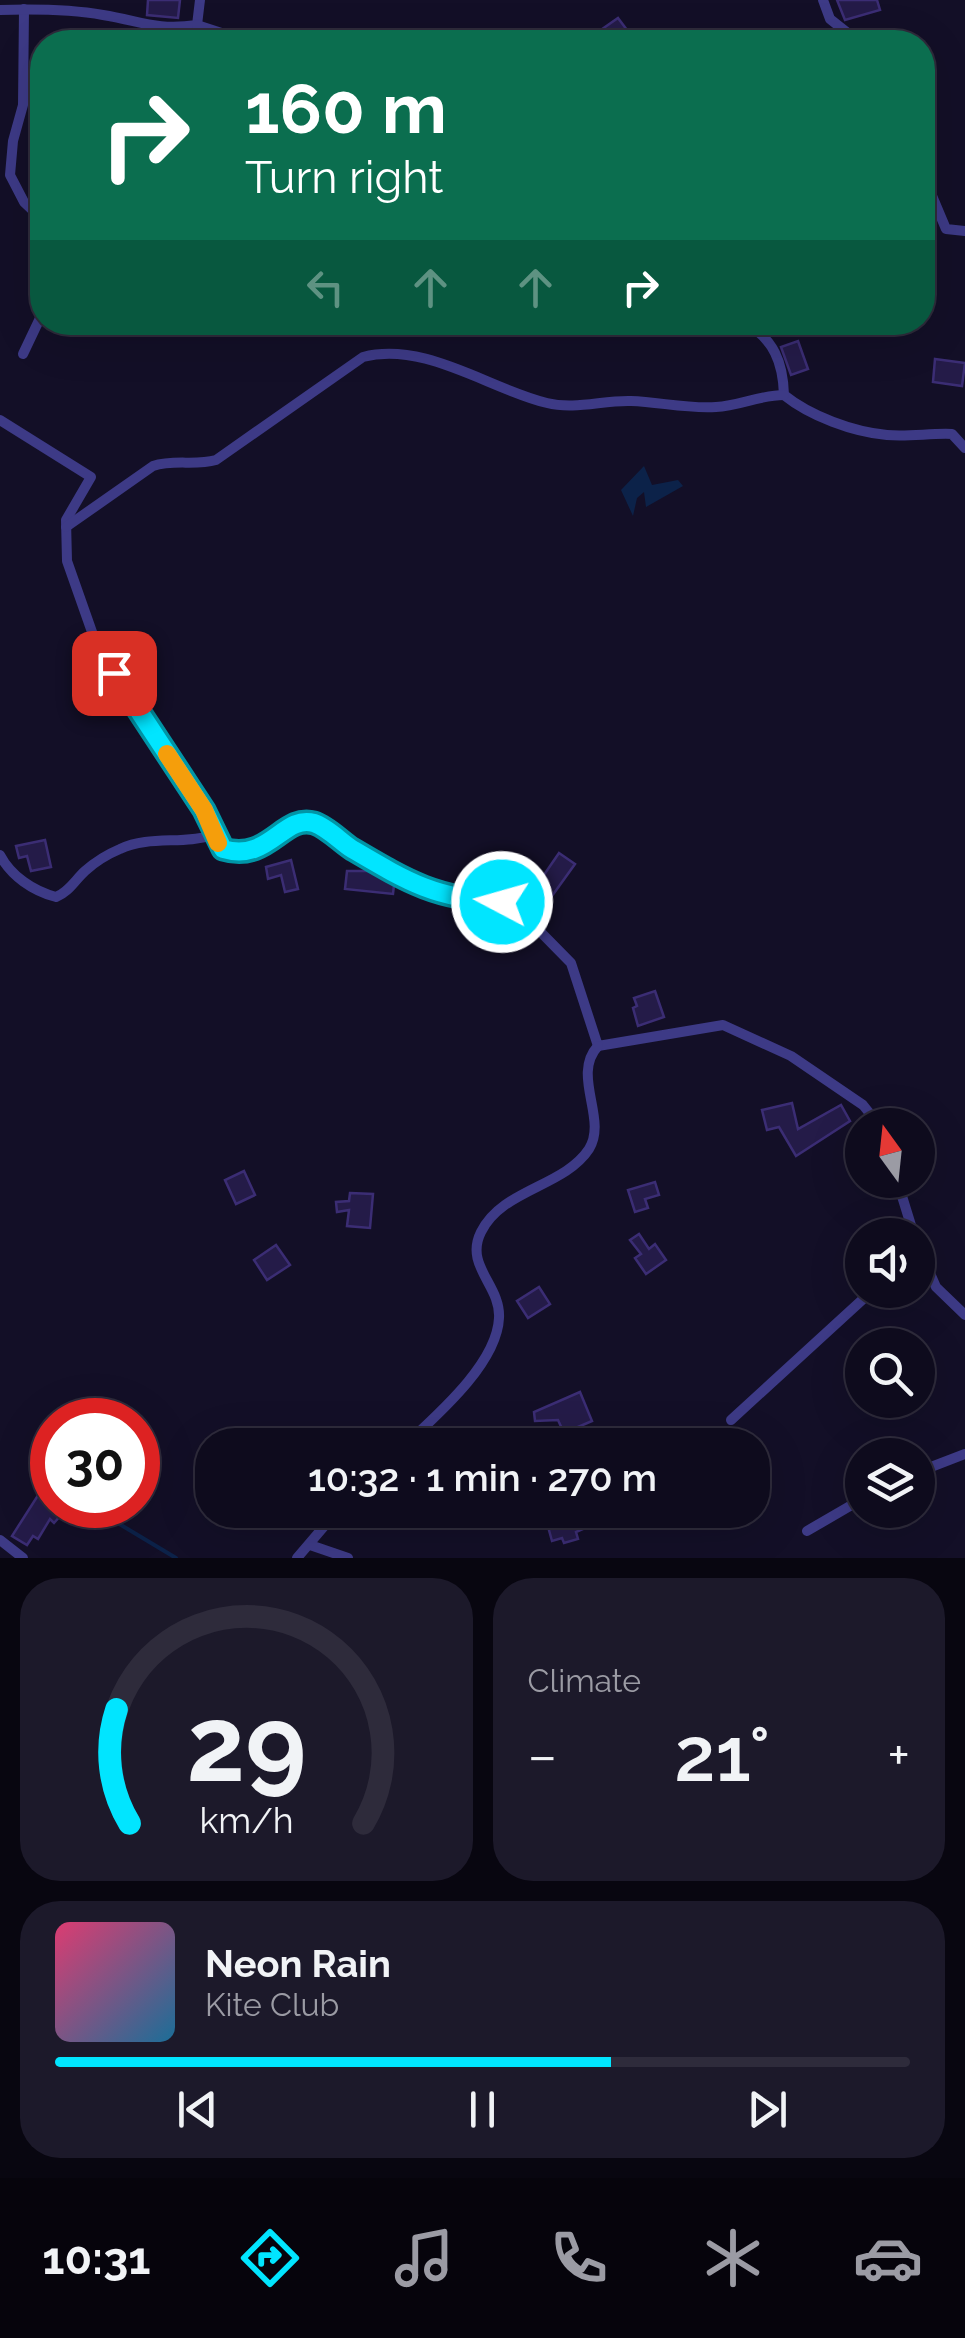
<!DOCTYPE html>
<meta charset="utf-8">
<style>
:root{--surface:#0e0b1d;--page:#1c192a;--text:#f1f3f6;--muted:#9b9ba4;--line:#2e2b3b;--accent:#01e5ff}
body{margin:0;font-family:Raleway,sans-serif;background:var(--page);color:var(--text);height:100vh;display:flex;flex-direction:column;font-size:38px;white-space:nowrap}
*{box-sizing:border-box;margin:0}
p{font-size:32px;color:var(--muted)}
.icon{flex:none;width:55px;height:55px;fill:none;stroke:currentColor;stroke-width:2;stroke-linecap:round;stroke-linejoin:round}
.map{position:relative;height:1558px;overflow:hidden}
.sheet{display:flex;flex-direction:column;gap:20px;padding:20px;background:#080610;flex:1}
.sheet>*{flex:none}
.top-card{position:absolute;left:30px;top:30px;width:905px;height:305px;border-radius:40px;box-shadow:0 10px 40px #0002,0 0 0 2px var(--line);background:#0b6e4f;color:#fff;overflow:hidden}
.needle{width:65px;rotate:345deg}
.buttons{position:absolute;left:845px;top:1108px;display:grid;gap:20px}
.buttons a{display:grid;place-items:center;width:90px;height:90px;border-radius:50%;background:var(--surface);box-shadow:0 10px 40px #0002,0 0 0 2px var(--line);font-size:50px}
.speed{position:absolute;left:30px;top:1398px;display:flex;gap:20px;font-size:50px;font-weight:700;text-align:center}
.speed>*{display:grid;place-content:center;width:130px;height:130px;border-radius:50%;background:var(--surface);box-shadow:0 10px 40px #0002,0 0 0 2px var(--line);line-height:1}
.speed .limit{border:15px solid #d22;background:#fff;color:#111}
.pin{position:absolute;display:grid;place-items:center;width:85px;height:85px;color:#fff;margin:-42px;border-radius:20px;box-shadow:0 5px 15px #0006}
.me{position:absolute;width:110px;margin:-55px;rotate:276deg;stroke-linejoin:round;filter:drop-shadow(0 0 8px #0008)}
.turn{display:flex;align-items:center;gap:35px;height:210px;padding:0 50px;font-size:45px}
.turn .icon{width:130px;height:130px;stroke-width:2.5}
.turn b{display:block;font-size:70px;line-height:85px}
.lanes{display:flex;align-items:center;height:95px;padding:0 50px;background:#0003;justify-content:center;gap:50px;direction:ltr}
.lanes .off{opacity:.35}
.big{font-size:75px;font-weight:600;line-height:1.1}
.sheet .card{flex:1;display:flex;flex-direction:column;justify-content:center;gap:15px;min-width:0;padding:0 35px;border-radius:40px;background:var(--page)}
.sheet .dial{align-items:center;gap:0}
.dial svg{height:260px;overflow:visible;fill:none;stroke:var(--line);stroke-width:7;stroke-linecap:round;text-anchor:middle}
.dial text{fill:var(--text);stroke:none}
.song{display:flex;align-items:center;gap:30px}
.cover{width:120px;height:120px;border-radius:15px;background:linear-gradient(135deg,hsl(340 70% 55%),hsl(200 70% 35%))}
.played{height:10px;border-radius:5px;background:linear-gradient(90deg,var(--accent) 65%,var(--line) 65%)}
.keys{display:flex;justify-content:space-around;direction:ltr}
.heat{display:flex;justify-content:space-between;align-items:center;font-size:55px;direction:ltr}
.sheet .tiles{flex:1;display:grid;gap:20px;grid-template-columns:1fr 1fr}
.card:last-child{grid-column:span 2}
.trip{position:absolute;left:195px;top:1428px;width:575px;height:100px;border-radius:40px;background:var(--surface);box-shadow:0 10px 40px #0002,0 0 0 2px var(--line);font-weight:600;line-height:100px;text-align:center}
.menu{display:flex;height:160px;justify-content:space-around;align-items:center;background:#06040c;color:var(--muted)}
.menu .icon{width:70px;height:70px}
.menu .selected{color:var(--accent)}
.menu b{font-size:45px;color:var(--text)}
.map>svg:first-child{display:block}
</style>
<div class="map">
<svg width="965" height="1558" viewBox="0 0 965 1558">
<rect width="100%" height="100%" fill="#130f27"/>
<!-- water -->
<polygon fill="#0c2249" points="644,466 652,485 678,480 683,486 646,507 644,492 637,498 633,516 621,490"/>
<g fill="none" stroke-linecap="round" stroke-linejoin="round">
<!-- stream -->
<polyline stroke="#0c2249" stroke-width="4" points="97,1505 111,1519 176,1558"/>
</g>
<!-- building -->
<g fill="#241b48" stroke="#3b2d74" stroke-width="2.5">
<polygon points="148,0 180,0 178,18 147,15"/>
<polygon points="837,0 877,0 880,10 845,20"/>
<polygon points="618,18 636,42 601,42 595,34"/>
<polygon points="798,341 808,369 791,375 781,347"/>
<polygon points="935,359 965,363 962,386 933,382"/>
<polygon points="45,840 51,867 31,871 27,856 19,858 16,846"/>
<polygon points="559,853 575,864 552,896 537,885"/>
<polygon points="291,860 298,889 285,892 281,875 268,879 266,867"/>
<polygon points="347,871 371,871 394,885 393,894 345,889"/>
<polygon points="655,991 664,1017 638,1026 633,1008 637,1006 634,998"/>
<polygon points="792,1103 798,1129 841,1105 850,1121 796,1156 779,1127 767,1130 762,1110"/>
<polygon points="244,1171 255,1195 236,1204 225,1180"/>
<polygon points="655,1182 659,1195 645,1199 648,1208 635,1212 628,1190"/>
<polygon points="350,1193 373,1194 370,1228 347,1226 349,1210 337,1212 336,1202 349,1201"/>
<polygon points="639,1234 649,1249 655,1244 666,1260 646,1274 635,1258 641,1254 630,1240"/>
<polygon points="276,1245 290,1265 267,1280 254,1260"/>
<polygon points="539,1287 550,1304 528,1318 517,1301"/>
<polygon points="580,1392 592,1421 564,1433 558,1420 535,1421 534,1412"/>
<polygon points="44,1486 52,1493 52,1505 70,1505 54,1523 50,1519 38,1539 33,1536 27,1545 12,1536"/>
<polygon points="581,1510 596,1510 601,1521 576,1532 578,1539 564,1543 562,1538 552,1541 547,1523 582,1513"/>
</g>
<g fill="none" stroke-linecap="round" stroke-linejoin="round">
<!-- minor -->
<g stroke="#3d3a86" stroke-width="10">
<polyline points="823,0 830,19 859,42"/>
<polyline points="24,9 23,105 13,141 10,175 24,202 42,219"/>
<path d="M0,10c35,-1 69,-1 103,5 38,6 53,16 94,10l3,-25"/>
<polyline points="197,25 249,42"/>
<polyline points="922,172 946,229 965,231"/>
<path d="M745,322c29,18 38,40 39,73 26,21 69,37 103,40 21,2 44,-2 65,-1l13,14"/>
<polyline points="23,354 42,314"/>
<path d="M0,420l91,57 -25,43 1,41 31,88 106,161 19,39c45,14 61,-36 92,-25 11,4 22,15 32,22 25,16 54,35 82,46 27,10 56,8 84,12l58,59 27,83 125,-21 68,31 72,49 16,20"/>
<path d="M66,527l87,-61c21,-7 42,0 63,-6l147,-103c62,-16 126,32 184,46 28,7 56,-3 84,-2 29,1 56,8 85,6 23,-1 44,-12 68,-12"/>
<path d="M0,855c11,21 33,36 56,42 13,-5 19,-17 29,-26 10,-9 23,-17 35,-22 30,-14 62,-4 94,-14"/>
<polyline points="897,1180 914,1235"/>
<polyline points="918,1246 936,1287 965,1315"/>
<polyline points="731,1420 873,1290"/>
<path d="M405,1445c31,-29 92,-81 94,-127 2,-33 -35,-52 -18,-86 21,-43 83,-45 108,-83 19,-30 -18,-74 9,-103"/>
<polyline points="918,1472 965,1454"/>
<polyline points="807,1531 862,1499"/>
<polyline points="0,1540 23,1558"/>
<polyline points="310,1545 348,1558"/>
<polyline points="297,1558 338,1510"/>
</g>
</g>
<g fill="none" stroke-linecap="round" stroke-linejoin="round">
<defs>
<path id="route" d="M114,673l90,137 19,39c46,14 60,-35 91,-26 13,4 27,19 38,26 56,33 84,50 150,53"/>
</defs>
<!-- route casing -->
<use href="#route" stroke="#0195a6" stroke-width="25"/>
<!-- route -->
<use href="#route" stroke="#01e5ff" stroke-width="18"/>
<!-- slow -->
<polyline stroke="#f59e0b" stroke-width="18" points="167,754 204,810 218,843"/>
</g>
</svg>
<div class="buttons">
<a><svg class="needle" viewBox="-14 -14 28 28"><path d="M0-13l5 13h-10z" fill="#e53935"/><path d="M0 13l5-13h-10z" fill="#9b9ba4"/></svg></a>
<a><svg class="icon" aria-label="sound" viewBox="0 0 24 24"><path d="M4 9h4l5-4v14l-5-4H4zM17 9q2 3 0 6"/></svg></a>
<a><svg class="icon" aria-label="search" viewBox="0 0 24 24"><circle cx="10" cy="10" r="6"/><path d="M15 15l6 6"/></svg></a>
<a><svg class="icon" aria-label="layers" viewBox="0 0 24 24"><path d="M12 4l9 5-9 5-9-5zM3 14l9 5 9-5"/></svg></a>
</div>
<div class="speed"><div class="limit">30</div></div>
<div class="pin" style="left:114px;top:673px;background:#d93025"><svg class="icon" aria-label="arrive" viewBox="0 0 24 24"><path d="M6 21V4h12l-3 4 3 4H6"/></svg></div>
<svg class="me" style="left:502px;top:902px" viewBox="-20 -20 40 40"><circle r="17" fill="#01e5ff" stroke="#fff" stroke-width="3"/><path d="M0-11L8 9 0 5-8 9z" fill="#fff"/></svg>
<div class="trip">10:32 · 1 min · 270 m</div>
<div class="top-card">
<div class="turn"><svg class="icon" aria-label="right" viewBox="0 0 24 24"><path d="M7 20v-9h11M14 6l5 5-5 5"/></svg><div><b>160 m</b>Turn right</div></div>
<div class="lanes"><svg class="icon off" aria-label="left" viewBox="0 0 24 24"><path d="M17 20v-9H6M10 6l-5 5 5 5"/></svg><svg class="icon off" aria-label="ahead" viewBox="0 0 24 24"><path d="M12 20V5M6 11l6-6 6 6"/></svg><svg class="icon off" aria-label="ahead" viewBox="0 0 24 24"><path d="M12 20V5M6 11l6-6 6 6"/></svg><svg class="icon" aria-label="right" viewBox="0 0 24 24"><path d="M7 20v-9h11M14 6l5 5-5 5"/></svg></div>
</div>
</div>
<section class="sheet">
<div class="tiles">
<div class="card dial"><svg viewBox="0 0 100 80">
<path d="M14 69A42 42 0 1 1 86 69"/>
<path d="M14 69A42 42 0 0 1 10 34" stroke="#01e5ff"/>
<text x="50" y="56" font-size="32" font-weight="700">29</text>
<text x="50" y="72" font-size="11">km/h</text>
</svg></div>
<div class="card"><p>Climate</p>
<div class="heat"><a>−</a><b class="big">21°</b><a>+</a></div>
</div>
<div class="card">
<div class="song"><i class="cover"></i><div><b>Neon Rain</b><p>Kite Club</p></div></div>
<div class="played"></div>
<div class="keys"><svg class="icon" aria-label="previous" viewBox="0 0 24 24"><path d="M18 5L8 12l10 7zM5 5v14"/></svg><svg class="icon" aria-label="pause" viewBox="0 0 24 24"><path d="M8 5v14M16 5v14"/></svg><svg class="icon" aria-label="next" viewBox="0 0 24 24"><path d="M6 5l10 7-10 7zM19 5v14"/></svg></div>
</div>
</div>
</section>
<nav class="menu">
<b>10:31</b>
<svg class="icon selected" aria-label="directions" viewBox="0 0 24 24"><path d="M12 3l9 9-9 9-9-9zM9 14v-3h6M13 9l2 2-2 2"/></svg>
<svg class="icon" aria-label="music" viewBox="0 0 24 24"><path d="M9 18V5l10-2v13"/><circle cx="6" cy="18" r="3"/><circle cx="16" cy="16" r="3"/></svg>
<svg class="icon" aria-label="phone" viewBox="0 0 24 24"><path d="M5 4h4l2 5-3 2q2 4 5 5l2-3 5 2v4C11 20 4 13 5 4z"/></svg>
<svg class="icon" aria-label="climate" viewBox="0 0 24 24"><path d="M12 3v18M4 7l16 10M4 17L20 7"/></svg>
<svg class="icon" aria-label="car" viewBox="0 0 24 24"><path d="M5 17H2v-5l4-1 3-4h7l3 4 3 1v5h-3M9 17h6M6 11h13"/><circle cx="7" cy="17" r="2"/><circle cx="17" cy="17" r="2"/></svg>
</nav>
